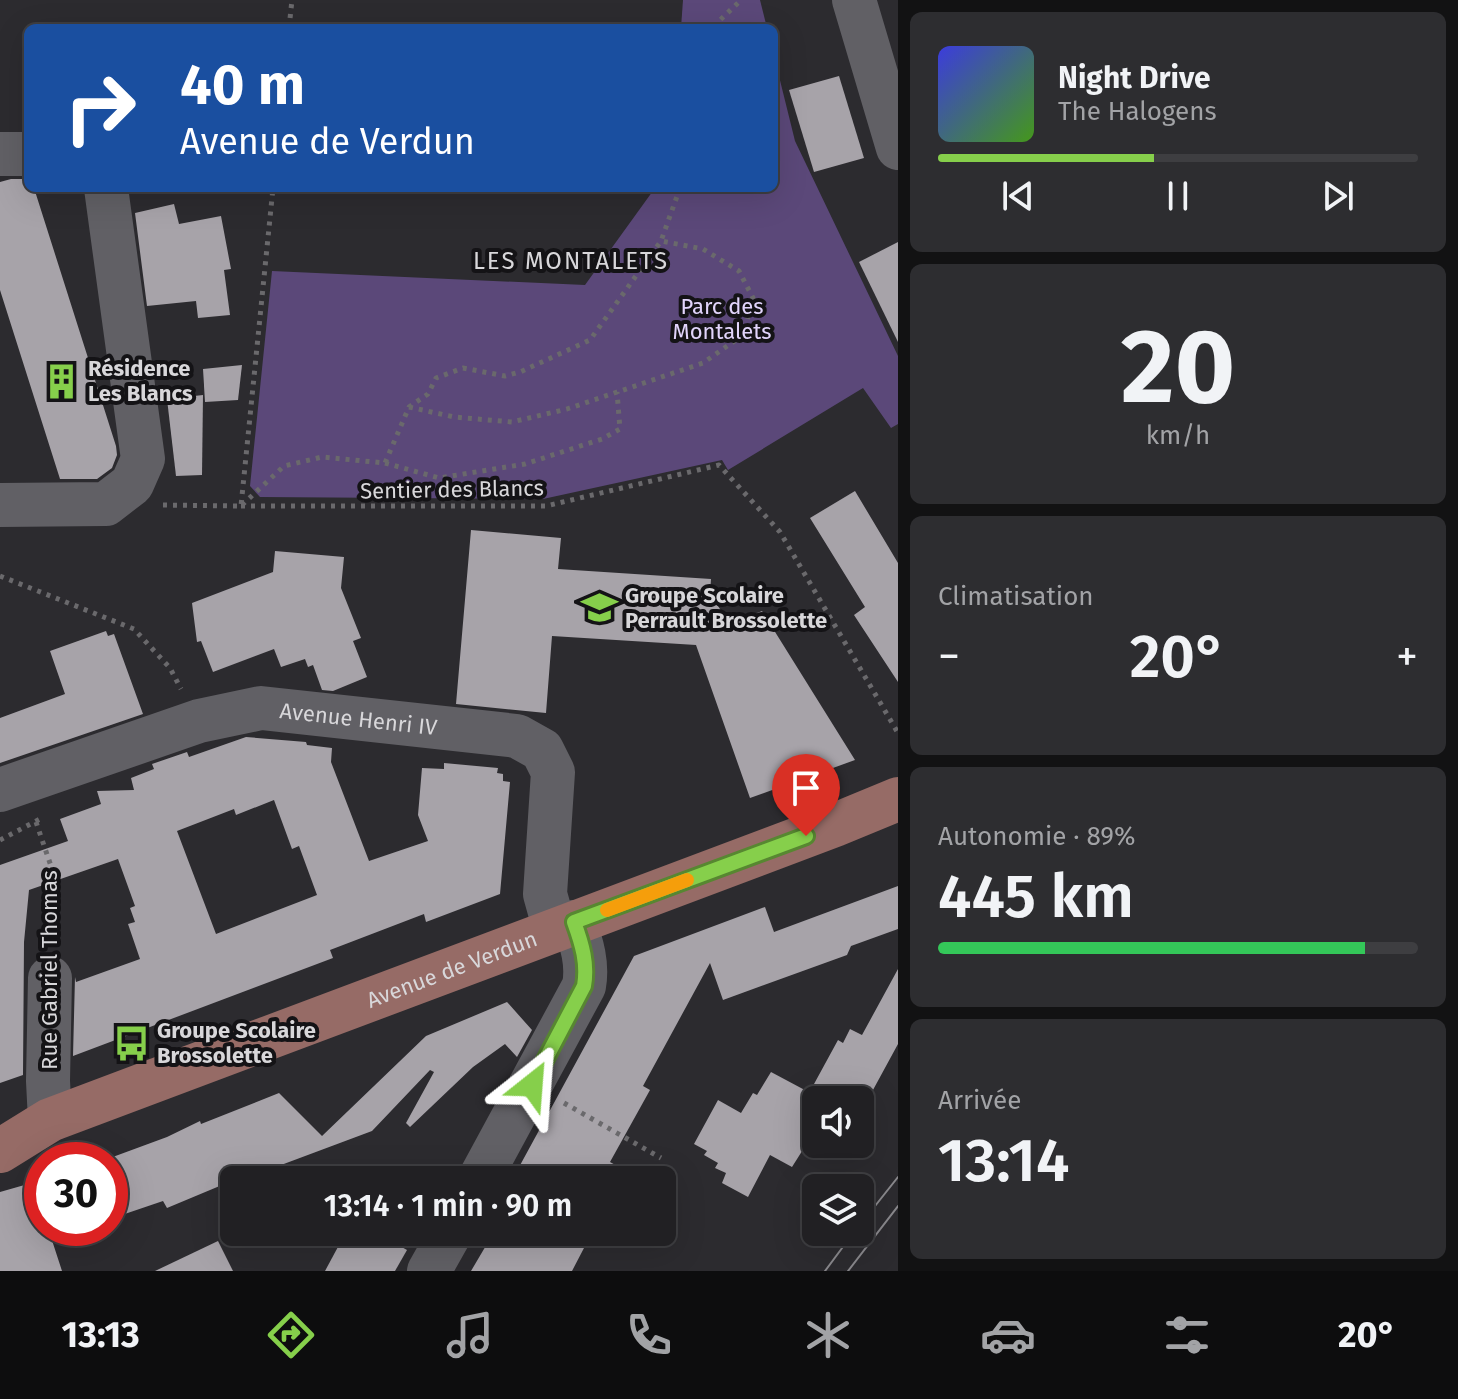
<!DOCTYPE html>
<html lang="fr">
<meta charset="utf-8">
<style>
:root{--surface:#212023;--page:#2d2d30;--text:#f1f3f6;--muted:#a2a3a6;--line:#3e3e41;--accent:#86cf4b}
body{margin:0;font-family:"Fira Sans",sans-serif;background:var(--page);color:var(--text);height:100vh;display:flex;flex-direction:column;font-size:30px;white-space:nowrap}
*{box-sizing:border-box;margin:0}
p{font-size:26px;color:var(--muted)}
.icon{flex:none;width:44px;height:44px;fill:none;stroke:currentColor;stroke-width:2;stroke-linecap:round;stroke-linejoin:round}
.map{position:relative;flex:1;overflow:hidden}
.drawer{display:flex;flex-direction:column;gap:12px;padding:12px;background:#121213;width:560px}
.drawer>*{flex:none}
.banner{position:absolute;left:24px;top:24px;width:754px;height:168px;border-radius:12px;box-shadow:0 8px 32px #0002,0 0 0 2px var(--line);background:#1a4fa0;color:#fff;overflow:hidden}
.tools{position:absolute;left:802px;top:1086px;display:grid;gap:16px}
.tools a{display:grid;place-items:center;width:72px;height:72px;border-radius:12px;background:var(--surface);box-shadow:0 8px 32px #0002,0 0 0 2px var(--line);font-size:40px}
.speed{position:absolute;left:24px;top:1142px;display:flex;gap:16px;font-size:40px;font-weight:700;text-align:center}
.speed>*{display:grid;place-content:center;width:104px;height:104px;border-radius:50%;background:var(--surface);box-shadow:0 8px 32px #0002,0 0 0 2px var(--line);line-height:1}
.speed .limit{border:12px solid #d22;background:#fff;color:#111}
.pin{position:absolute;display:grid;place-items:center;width:68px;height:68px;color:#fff;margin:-82px -34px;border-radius:50% 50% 50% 0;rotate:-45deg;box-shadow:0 0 8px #0007}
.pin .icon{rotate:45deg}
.me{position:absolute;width:88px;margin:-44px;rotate:28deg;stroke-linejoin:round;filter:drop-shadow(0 0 6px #0008)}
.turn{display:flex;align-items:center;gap:28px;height:168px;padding:0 24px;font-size:36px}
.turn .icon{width:104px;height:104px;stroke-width:2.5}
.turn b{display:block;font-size:56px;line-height:68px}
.big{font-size:60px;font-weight:600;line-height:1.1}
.drawer .tile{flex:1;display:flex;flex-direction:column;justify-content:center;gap:12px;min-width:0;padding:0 28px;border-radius:12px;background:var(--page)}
.drawer .dial{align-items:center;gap:0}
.dial b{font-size:104px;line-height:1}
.song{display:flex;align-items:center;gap:24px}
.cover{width:96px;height:96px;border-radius:12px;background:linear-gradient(135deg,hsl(240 70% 55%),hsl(100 70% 35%))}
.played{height:8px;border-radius:4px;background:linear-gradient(90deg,var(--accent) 45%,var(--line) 45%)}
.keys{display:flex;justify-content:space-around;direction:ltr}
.heat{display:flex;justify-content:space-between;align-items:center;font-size:44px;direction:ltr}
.charge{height:12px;border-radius:6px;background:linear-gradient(90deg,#34c759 89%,var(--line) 0)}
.trip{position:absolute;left:220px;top:1166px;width:456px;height:80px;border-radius:12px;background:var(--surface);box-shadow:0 8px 32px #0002,0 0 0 2px var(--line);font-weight:600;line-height:80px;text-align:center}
.dock{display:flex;height:128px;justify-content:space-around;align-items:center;background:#0d0d0e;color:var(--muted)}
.dock .icon{width:56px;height:56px}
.dock .current{color:var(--accent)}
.dock b{font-size:36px;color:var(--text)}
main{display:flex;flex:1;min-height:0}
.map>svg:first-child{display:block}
</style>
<main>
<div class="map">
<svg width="898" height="1271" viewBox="0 0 898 1271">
<rect width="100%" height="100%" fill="#2c2b2f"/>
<!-- green -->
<g fill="#5b4879">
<polygon points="683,0 760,0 767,28 681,28"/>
<polygon points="774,56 795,141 898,356 898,424 891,428 863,388 728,470 722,460 543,499 260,497 250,486 272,271 585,285 655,188 774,188"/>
</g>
<!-- building -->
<g fill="#a7a3a9" fill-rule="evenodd">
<polygon points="839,76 864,158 814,172 789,90"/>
<polygon points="11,179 28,179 28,188 34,188 116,446 117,455 112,468 97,479 60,479 0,290 0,182"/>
<polygon points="174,204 179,224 221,216 231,269 224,270 230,315 198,318 196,301 147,306 135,213"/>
<polygon points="898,242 898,342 859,262"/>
<polygon points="242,365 238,400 205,402 203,369"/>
<polygon points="203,395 202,475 176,476 167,399"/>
<polygon points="855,491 898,563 898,682 854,615 865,607 810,518"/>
<polygon points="471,530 561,538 558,569 711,579 710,594 730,624 762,611 855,760 750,798 696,645 552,636 546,713 456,704"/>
<polygon points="275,551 344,557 341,588 361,638 353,641 367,677 333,691 322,690 313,665 308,667 305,659 281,667 274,649 213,672 201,641 197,642 192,603 273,572"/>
<polygon points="106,631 108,636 114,634 143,714 0,763 0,718 65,694 50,651"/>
<path d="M246,737l60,5 1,3 25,3 -1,14 38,99 59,-20 -10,-26 4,-47 22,1v-6l54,5 -1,5 6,1v7l7,1 -10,112 -74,28 -2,-8 -94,36 3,8 -260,98 2,-79 1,5 64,-23 -12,-35 7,-2 -5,-14 5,-2 -17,-47 -89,31 -5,52 -1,133 -23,8v-218l68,-24 -8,-22 41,-15 -4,-13 37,-1 -3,-12 23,-9 -2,-5 35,-12 2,5zM274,800l18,49 7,-3 18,49 -101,39 -39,-103 57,-22 2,6z"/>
<polygon points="898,886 898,929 851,946 847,955 723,1000 710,963 643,1086 650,1090 610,1162 642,1180 512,1180 634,956 765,907 774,932"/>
<polygon points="898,969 898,1044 861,1112 860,1100 841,1100 814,1084 838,1040 843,1043 850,1029 862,1035"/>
<polygon points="507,1002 532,1030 517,1057 505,1044 473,1067 410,1127 406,1123 434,1072 430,1070 372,1131 257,1174 234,1180 167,1208 163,1201 110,1219 110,1158 167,1137 200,1121 201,1124 279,1093 322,1136 426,1036"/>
<polygon points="771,1072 816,1096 816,1129 792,1167 770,1155 748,1197 722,1183 726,1173 715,1168 718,1163 704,1155 707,1151 694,1144 718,1100 741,1113 753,1093 757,1095"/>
<polygon points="42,1180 42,1228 48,1228 62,1271 0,1271 0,1192"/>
<polygon points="346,1232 375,1232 407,1250 395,1271 325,1271"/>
<polygon points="494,1232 587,1232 580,1246 584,1248 572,1271 471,1271"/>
<polygon points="218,1241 233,1271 155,1271"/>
</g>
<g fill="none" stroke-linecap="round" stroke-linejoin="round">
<!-- path -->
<g stroke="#6a696c" stroke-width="5" stroke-dasharray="4 6" stroke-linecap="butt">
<polyline points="289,28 292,0"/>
<polyline points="717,28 717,23 741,0"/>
<polyline points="409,407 454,417 512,422 567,409 703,363 743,335 753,298 739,271 703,249 661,241"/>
<polyline points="385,463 439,478 525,464 602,439 620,429 617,392"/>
<polyline points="163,505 241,506 273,188"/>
<polyline points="242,505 284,466 322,457 385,463 409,407 428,394 436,378 463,368 505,376 520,372 590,340 661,241 680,188"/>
<polyline points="241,506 546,506 719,465 780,532 898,733"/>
<polyline points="0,576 134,629 170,668 181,689"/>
<polyline points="36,822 52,869 51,942"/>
<polyline points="0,840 42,818"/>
<polyline points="564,1103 661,1158"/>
</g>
<!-- minor -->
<g stroke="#616065" stroke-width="44">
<polyline points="854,0 898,148"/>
<polyline points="0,154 28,154"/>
<polyline points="0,505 106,504 132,484 143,459 106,188"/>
<path id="s1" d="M0,790l199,-69 62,-13 256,28 25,14 11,22 -8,122 10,36"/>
<polyline points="50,978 48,1081 50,1120"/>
<path d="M479,1180l105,-194c4,-22 -2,-42 -10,-64"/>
<polyline points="429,1271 451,1232"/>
</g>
<!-- major -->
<path stroke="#966b66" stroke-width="44" id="s2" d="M0,1151l50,-31 785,-295 63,-26"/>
<!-- tram -->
<g stroke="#89888c" stroke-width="2">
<polyline points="860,1225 898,1177"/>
<polyline points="825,1271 854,1232"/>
<polyline points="848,1271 898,1206"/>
</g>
</g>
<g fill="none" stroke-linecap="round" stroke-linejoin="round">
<defs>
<path id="route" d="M532,1085l52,-99c4,-22 -2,-42 -10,-64l232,-86"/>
</defs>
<!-- route casing -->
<use href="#route" stroke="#578731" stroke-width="20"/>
<!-- route -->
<use href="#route" stroke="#86cf4b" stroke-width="14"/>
<!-- slow -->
<polyline stroke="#f59e0b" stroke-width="14" points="607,910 687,880"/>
</g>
<!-- icons -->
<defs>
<symbol id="building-bare" viewBox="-9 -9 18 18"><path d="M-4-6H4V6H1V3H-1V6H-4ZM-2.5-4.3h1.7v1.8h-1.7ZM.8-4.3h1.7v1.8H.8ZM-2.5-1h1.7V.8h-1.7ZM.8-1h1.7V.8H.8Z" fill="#86cf4b" stroke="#141316" stroke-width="2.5" paint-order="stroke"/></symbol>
<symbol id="school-bare" viewBox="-9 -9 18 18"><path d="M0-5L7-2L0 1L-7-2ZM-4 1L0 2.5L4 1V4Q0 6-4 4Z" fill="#86cf4b" stroke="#141316" stroke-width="2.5" paint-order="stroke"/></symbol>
<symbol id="bus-bare" viewBox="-9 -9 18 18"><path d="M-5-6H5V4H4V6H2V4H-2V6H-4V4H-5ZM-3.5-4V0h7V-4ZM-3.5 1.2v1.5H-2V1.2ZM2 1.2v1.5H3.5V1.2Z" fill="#86cf4b" stroke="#141316" stroke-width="2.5" paint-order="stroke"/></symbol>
</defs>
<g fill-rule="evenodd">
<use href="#building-bare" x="36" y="356" width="51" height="51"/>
<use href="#school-bare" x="574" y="582" width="51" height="51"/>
<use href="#bus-bare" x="106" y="1018" width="51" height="51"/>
</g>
<g text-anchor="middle" stroke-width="8" stroke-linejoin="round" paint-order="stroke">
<!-- park labels -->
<g font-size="22" fill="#e2d5fc" stroke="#141316">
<text x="722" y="314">Parc des<tspan x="722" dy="25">Montalets</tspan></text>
</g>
<!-- poi labels -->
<g font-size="22" font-weight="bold" fill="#d8d7da" stroke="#141316" text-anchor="start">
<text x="88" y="376">Résidence<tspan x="88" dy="25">Les Blancs</tspan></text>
<text x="625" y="603">Groupe Scolaire<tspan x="625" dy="25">Perrault Brossolette</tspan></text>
<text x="157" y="1038">Groupe Scolaire<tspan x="157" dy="25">Brossolette</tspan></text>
</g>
<!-- street labels -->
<g font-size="22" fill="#d8d7da" stroke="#141316">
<text transform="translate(452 489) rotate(-1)" y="8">Sentier des Blancs</text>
<text dy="8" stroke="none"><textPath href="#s1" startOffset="372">Avenue Henri IV</textPath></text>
<text dy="8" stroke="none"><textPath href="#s2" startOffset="488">Avenue de Verdun</textPath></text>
<text transform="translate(49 970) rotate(-90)" y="8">Rue Gabriel Thomas</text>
</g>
<!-- neighbourhood labels -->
<g font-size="24" letter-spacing="2" fill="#d8d7da" stroke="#141316">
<text x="571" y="269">LES MONTALETS</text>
</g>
</g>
</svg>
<div class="tools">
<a><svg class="icon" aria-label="sound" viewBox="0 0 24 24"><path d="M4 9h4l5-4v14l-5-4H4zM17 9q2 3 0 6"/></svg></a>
<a><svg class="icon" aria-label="layers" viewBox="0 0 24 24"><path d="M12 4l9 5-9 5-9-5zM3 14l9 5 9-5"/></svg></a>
</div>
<div class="speed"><div class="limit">30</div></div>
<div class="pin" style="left:806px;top:836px;background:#d93025"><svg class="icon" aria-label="arrive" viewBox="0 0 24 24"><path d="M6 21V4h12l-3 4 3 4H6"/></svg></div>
<svg class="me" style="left:532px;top:1085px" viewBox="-20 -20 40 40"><path d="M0-17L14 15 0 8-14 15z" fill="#86cf4b" stroke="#fff" stroke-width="4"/></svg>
<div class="trip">13:14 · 1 min · 90 m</div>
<div class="banner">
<div class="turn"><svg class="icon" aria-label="right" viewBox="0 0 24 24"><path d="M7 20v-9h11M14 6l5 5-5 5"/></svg><div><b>40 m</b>Avenue de Verdun</div></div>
</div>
</div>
<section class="drawer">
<div class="tile">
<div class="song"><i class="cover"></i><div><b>Night Drive</b><p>The Halogens</p></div></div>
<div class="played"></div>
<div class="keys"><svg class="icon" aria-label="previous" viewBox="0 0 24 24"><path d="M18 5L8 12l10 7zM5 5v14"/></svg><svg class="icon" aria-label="pause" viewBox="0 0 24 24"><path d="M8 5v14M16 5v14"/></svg><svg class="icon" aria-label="next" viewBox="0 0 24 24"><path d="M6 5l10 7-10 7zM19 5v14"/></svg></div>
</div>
<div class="tile dial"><b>20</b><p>km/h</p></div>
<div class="tile"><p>Climatisation</p>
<div class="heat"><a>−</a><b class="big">20°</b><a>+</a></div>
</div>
<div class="tile"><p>Autonomie · 89%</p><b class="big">445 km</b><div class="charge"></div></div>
<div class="tile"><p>Arrivée</p><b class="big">13:14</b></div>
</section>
</main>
<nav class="dock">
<b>13:13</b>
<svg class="icon current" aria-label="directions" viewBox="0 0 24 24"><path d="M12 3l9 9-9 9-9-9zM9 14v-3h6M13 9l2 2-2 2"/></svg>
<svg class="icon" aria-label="music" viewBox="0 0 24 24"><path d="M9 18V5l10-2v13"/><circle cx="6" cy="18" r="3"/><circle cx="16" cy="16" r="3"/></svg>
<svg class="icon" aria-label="phone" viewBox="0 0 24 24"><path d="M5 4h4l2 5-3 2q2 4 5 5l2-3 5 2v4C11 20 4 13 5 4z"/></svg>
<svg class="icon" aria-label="climate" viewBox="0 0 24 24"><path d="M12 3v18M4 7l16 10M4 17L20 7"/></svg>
<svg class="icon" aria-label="car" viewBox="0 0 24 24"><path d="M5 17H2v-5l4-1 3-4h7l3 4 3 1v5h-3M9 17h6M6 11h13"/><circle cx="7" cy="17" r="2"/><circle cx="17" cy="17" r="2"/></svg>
<svg class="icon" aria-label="filters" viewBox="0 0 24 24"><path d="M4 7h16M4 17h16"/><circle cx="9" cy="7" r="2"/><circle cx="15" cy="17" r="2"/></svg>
<b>20°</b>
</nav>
